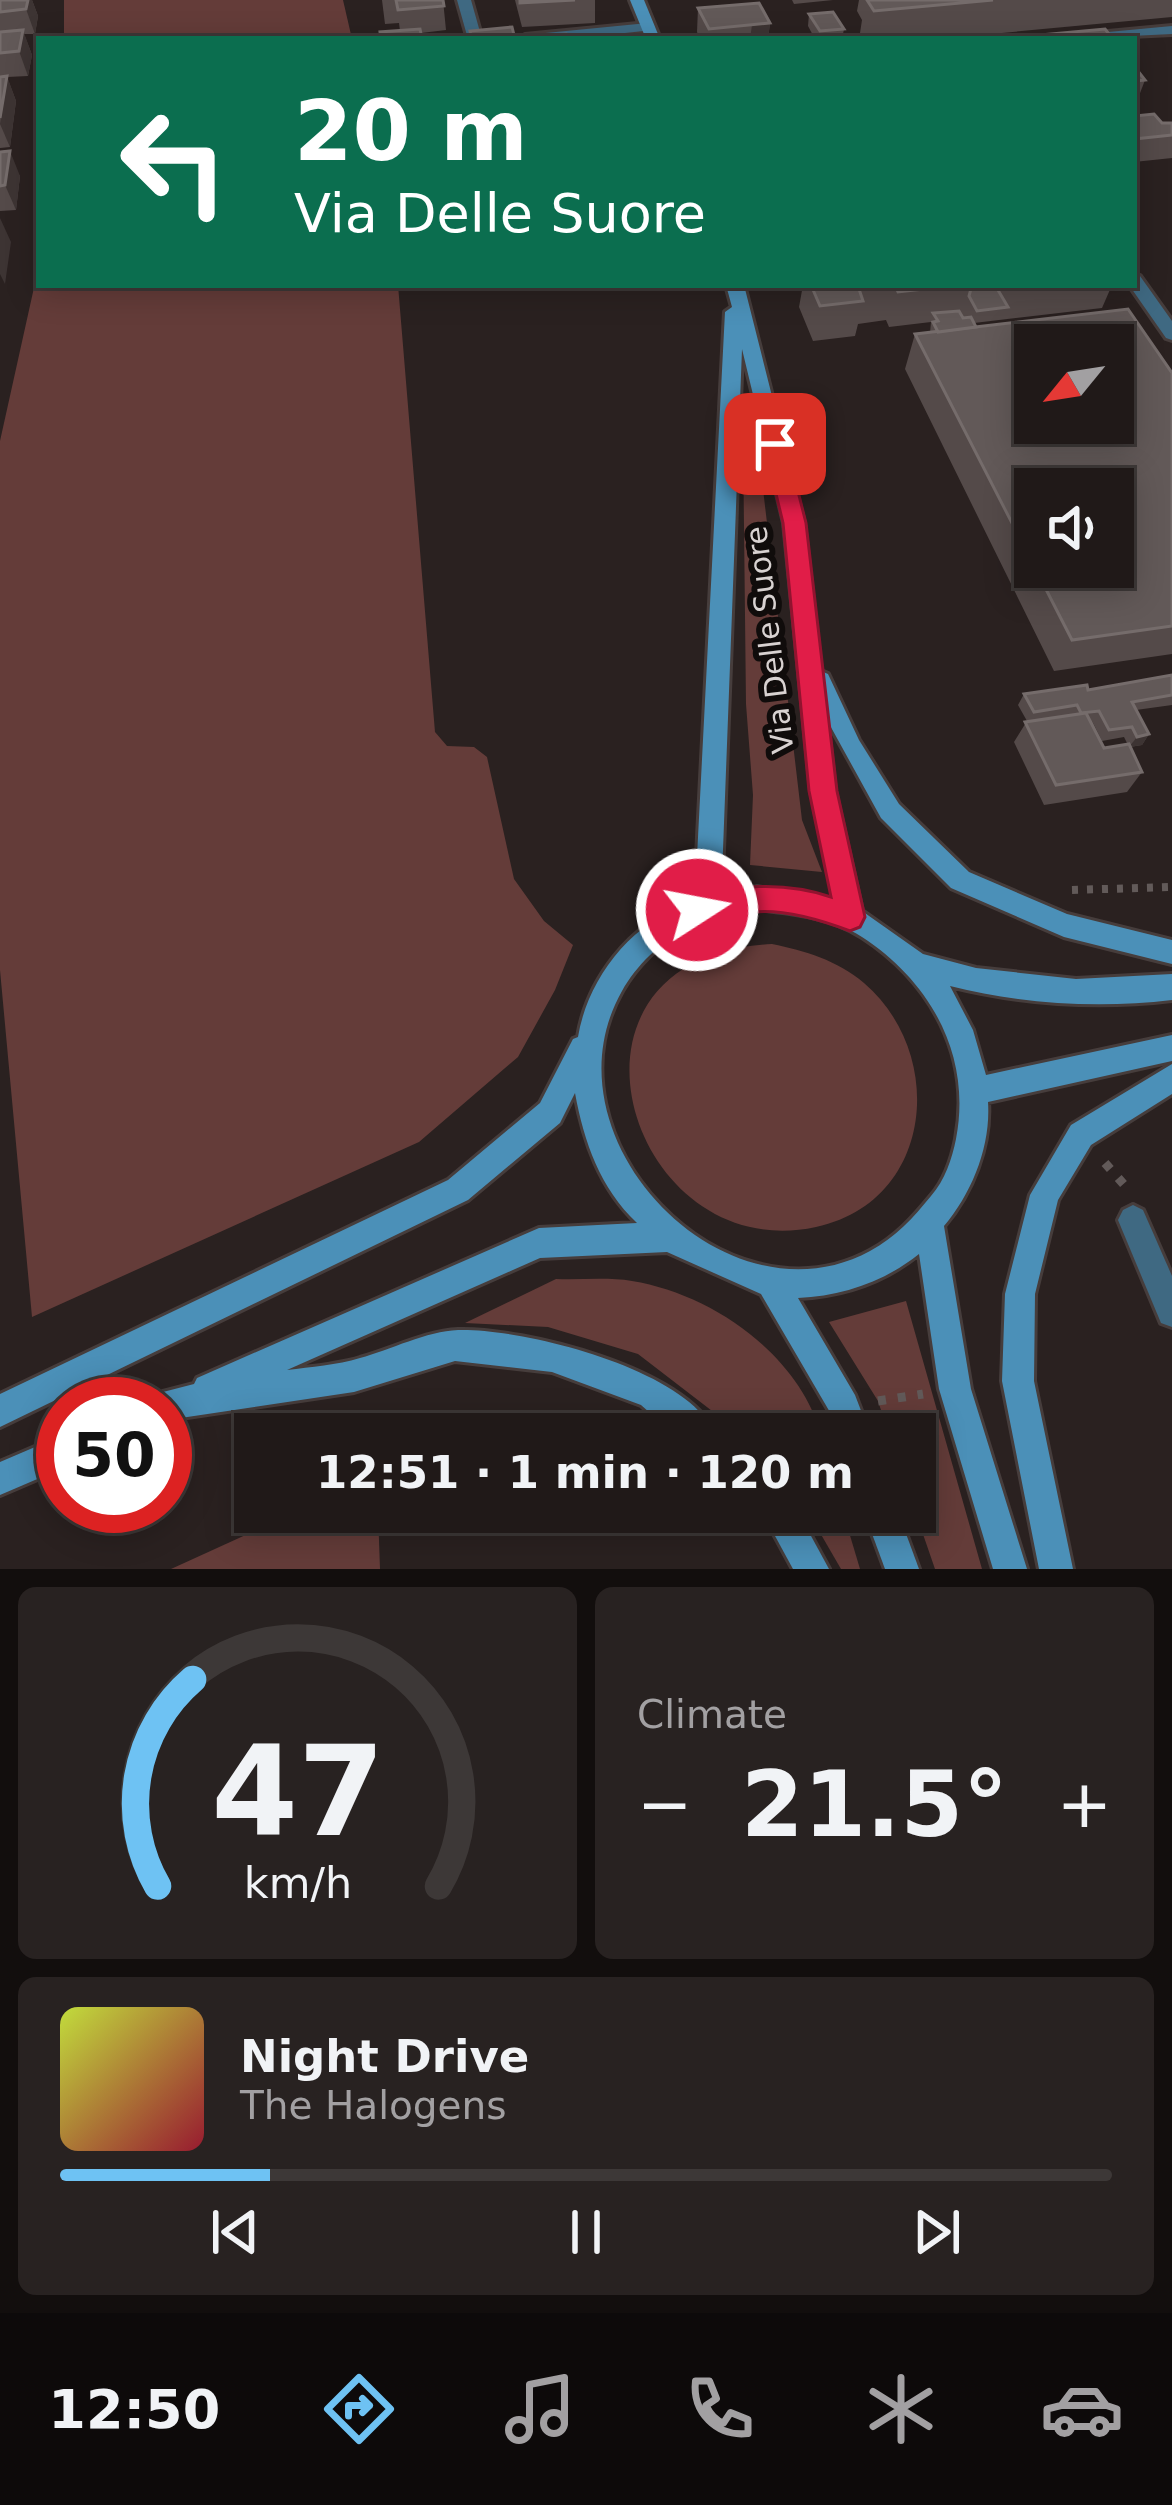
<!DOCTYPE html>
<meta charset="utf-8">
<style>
:root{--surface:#201918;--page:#282221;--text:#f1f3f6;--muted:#a2a0a2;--line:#3d3837;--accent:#6ec2f3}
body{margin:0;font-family:"DejaVu Sans",sans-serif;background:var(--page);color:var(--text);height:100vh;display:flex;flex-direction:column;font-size:45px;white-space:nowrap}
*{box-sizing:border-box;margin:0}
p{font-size:39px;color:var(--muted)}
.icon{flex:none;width:66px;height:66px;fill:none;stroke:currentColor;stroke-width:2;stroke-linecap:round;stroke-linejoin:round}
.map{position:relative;height:1569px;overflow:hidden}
.sheet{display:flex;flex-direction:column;gap:18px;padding:18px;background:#120e0d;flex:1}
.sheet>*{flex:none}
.guide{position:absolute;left:36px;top:36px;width:1101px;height:252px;border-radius:0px;box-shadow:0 6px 30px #0003,0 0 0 3px var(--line);background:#0b6e4f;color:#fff;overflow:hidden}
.needle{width:78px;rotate:240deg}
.buttons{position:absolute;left:1014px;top:324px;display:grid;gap:24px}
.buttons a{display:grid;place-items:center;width:120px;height:120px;border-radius:0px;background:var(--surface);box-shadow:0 6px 30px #0003,0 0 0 3px var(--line);font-size:60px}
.speed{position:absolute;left:36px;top:1377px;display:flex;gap:24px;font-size:60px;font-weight:700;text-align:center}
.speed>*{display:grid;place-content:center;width:156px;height:156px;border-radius:50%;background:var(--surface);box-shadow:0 6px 30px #0003,0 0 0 3px var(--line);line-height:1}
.speed .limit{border:18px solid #d22;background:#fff;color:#111}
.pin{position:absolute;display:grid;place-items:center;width:102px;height:102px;color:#fff;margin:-51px;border-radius:24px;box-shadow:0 6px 18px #0006}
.me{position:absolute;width:132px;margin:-66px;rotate:79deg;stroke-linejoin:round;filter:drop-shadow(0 0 9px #0008)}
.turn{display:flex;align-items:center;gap:42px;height:252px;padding:0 60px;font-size:54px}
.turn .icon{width:156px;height:156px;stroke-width:2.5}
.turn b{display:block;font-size:84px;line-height:102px}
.big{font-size:90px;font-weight:800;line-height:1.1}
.sheet .widget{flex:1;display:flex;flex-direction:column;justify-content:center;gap:18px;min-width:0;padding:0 42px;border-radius:18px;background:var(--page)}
.sheet .dial{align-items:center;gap:0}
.dial svg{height:312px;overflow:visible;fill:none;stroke:var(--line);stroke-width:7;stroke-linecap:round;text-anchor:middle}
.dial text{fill:var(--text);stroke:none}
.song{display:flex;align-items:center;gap:36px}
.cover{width:144px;height:144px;border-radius:18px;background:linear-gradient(135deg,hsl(70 70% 55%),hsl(350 70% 35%))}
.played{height:12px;border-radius:6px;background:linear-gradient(90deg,var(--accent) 20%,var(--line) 20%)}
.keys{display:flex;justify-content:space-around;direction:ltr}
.heat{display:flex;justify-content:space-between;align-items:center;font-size:66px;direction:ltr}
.sheet .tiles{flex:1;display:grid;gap:18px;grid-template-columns:1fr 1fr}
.widget:last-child{grid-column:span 2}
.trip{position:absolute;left:234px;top:1413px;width:702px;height:120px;border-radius:0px;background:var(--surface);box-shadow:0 6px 30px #0003,0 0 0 3px var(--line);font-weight:800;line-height:120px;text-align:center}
.tabs{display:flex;height:192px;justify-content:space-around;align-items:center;background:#0d0a0a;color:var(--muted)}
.tabs .icon{width:84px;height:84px}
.tabs .active{color:var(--accent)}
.tabs b{font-size:54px;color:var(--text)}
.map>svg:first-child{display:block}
</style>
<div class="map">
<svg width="1172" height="1569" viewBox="0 0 1172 1569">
<rect width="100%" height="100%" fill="#2a2120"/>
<!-- green -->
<g fill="#643c39">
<polygon points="64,0 343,0 352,39 64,39"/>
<polygon points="39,265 39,285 398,285 435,732 447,746 474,747 487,757 514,879 544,921 573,945 555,990 518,1057 419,1142 32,1317 0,970 0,441"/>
<polygon points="743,438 757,438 802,820 822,872 750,865 753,795 746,704"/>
<path d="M772,944c33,7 65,16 92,39 83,71 70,219 -48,244 -189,41 -283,-272 -44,-283z"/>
<path d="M556,1279c25,1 52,-2 76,2 80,13 166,73 189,153h-79l-104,-80 -90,-27 -83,-4z"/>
<polygon points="906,1301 982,1569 935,1569 915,1511 915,1434 889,1434 878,1401 829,1322"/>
<polygon points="296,1512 378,1512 380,1569 171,1569"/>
<polygon points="808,1512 843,1512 860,1569 841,1569"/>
</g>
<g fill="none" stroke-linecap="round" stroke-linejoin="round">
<defs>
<polygon id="lane" points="1133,1205 1143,1210 1172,1276 1172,1327 1161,1323 1118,1220 1123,1210"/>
<g id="street">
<polygon points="457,0 471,0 482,39 468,39"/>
<polygon points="648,23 653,24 653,30 569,39 518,39 525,35"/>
<polygon points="1172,26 1172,34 1069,39 1076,35"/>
<polygon points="1134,275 1140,276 1172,321 1172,340 1166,338 1129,285 1134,285"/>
</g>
<g id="secondary">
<polygon points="630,0 644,0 660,39 646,39"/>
<path d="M726,285h18l60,238 17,148 7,3 31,66 40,64 70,68 98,42 105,26v24l-108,-27 -113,-49 -70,-70 -54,-98 8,71 27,120 61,43 53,14 100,11 96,-5v26c-75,9 -149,4 -222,-14l23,44 13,45 186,-40v26l-184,41c3,44 -16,91 -44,124l27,163 56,180h-34l-54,-180 -20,-135c-35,28 -77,42 -121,44l57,97 15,39h-32l-7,-20 -70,-120 -94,-42 -127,6 -253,112c24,-3 50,-5 73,-12 30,-8 67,-27 98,-28 65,-2 230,39 257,104h-41l-33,-29 -89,-33 -97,-11 -101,31 -180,27 -9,-4v-11l-7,-1 5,-11 31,-8 3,-6 342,-150 98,-5c-37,-35 -53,-81 -62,-130l-15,30 -92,77 -468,227v-33l448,-214 92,-77 33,-64 5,-2c9,-56 52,-114 107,-131l11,-30 29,-564 7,-5zM742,349l42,174 27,268 23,109 -77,-13 -43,11 8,-22zM757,909c36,4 74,8 105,28 69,45 110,119 94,202 -4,20 -11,41 -25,57 -18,22 -35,41 -61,55 -145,79 -331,-114 -248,-260 14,-25 38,-49 65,-62 20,-10 48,-13 70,-20z"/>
<polygon points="1172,1064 1172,1094 1091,1145 1058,1200 1035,1294 1034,1381 1073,1569 1039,1569 1002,1381 1005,1294 1030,1195 1071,1125"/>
<polygon points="63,1435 63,1468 0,1495 0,1462"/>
<polygon points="762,1512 798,1512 829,1569 793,1569"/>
<polygon points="864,1512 898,1512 919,1569 885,1569"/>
</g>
</defs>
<!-- lane casing -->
<use href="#lane" stroke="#463d3c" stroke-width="6"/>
<!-- street casing -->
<use href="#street" stroke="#463d3c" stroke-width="6"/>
<!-- secondary casing -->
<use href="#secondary" stroke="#463d3c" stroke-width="6"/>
<!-- path-far1 -->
<polyline stroke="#625a59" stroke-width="8" stroke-dasharray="6 9" stroke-linecap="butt" points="1072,890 1172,887"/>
<!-- path -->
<g stroke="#625a59" stroke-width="9" stroke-dasharray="8 12" stroke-linecap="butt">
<polyline points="1105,1163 1127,1188"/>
<polyline points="878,1401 923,1394"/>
<polyline points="732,1428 811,1414"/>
</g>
<!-- lane -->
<use href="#lane" fill="#3f6982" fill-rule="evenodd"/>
<!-- street -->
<use href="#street" fill="#3f6982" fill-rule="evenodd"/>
<!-- secondary -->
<use href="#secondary" fill="#4b90b8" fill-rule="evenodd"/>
</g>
<!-- wall -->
<g fill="#544a49" fill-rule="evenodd">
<polygon points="0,0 32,0 38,16 35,34 24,34 32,55 28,76 7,77 16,101 10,147 0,148"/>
<polygon points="382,0 443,0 446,30 421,33 400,31 399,23 385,24"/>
<polygon points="515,0 595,0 595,23 522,27"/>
<polygon points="792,0 833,0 794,4"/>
<polygon points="859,0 1172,0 1172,17 937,39 863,39 860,33 862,20 857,11"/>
<polygon points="698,8 770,23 768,39 700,39 697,32"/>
<polygon points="809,14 844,29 842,39 815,39 808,26"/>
<polygon points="1134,66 1145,80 1134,109"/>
<polygon points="1134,116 1162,123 1172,123 1172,158 1134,162"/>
<polygon points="0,152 20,176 16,210 0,211"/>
<polygon points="803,285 1112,285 1102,308 974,323 976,327 1172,373 1172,654 1054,671 905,369 915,334 930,333 931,322 889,327 886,320 858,324 855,336 813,341 799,307"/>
<path d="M1172,675v30l-36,5 13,24 -7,11 -12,2 12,25 -15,20 -83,13 -30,-63 13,-21 -9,-16 6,-11 64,-4zM1092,721l10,20 22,-4 4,8 -24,3z"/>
</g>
<!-- shaded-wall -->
<g fill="#3d3433">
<polygon points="28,0 32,0 38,16 35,34 26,9"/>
<polygon points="770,23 768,39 750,39 752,25"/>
<polygon points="23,30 32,55 28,76 19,51"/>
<polygon points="7,76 16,101 10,147 0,124"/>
<polygon points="10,151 20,176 16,210 5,185"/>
<polygon points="0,218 11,242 5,284 0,274"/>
<polygon points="1149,734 1142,745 1129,747 1137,737"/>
</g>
<!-- building -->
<g fill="#625958" stroke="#756c6b" stroke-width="3" fill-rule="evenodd">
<polygon points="0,0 28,0 26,9 0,12"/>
<polygon points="396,0 443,0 444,6 398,10"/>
<polygon points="520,0 575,0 520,3"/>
<polygon points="867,0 993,0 874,11"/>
<polygon points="759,3 770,23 709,29 698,8"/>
<polygon points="833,12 844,29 820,31 809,14"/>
<polygon points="512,27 515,39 472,39 470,31"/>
<polygon points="420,29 422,39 381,39 380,32"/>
<polygon points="1105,29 1113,39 1031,39 1029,36"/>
<polygon points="23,30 19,51 0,53 0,32"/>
<polygon points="566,34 567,38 603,35 605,39 551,39 550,35"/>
<polygon points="1134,66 1145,80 1134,81"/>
<polygon points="7,76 0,118 0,77"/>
<polygon points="1154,114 1162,123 1172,123 1172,135 1134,139 1134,116"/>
<polygon points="10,151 5,185 0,186 0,152"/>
<polygon points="811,285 960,285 898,292 895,285 859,289 863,301 820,306"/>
<polygon points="972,285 995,285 1008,307 977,311 969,296"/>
<path d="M1128,309l44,64v253l-100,14 -157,-306zM1035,345h78v78h-78zM1035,489h78v78h-78z"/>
<polygon points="959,311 963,318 971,317 976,327 938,332 933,322 938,321 933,313"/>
<polygon points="1172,675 1172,695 1132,702 1149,734 1137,737 1132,727 1109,730 1099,711 1081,713 1077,705 1034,712 1024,694 1087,685 1088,690"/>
<polygon points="1086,713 1104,748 1129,744 1142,772 1056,785 1025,722"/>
</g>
<!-- route -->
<path fill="#e11d48" stroke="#92132f" stroke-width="3" d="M775,437l11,7 20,79 31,268 28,126 -5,10 -10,4c-29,-11 -65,-22 -96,-19 -22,2 -46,15 -67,7l-5,-9 5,-10c44,-16 99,-19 144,-3l-22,-106 -26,-268 -19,-79z"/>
<g text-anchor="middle" stroke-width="12" stroke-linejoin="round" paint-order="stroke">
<!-- street labels -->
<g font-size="30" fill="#d8d2d1" stroke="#100c0b">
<text transform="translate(770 640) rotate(-97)" y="10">Via Delle Suore</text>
</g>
</g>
</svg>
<div class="buttons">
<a><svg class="needle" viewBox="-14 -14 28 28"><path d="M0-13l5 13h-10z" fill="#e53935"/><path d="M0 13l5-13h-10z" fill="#a2a0a2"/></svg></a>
<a><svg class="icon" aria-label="sound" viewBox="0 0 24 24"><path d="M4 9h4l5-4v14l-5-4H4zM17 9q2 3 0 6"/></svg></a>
</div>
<div class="speed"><div class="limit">50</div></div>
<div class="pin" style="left:775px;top:444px;background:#d93025"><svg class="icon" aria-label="arrive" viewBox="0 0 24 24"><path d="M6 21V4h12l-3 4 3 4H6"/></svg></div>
<svg class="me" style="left:697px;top:910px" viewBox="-20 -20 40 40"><circle r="17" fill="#e11d48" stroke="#fff" stroke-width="3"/><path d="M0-11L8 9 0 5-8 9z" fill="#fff"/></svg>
<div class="trip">12:51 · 1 min · 120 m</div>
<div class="guide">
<div class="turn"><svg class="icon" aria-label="left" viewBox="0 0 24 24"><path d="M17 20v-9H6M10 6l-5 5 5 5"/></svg><div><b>20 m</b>Via Delle Suore</div></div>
</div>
</div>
<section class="sheet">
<div class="tiles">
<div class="widget dial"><svg viewBox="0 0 100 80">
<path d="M14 69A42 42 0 1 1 86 69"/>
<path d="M14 69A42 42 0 0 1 23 16" stroke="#6ec2f3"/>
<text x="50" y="56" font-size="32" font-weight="700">47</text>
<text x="50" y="72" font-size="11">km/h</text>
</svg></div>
<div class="widget"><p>Climate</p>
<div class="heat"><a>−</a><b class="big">21.5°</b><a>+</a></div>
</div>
<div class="widget">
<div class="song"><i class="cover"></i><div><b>Night Drive</b><p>The Halogens</p></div></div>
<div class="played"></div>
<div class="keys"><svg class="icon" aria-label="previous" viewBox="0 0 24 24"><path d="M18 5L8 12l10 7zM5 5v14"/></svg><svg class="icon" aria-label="pause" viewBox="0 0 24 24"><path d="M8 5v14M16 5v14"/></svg><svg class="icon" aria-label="next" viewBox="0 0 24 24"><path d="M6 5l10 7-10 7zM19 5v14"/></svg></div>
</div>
</div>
</section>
<nav class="tabs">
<b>12:50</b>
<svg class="icon active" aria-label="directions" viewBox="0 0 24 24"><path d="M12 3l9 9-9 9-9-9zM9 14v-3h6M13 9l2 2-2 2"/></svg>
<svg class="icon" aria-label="music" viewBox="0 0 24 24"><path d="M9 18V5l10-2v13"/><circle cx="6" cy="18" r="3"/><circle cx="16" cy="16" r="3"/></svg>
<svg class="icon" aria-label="phone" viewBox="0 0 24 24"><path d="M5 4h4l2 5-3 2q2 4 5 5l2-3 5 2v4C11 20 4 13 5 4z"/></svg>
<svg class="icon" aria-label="climate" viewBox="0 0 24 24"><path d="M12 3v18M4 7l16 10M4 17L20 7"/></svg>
<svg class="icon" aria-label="car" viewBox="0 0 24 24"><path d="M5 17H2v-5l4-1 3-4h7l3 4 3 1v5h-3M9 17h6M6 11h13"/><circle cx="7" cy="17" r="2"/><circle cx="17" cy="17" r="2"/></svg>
</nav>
